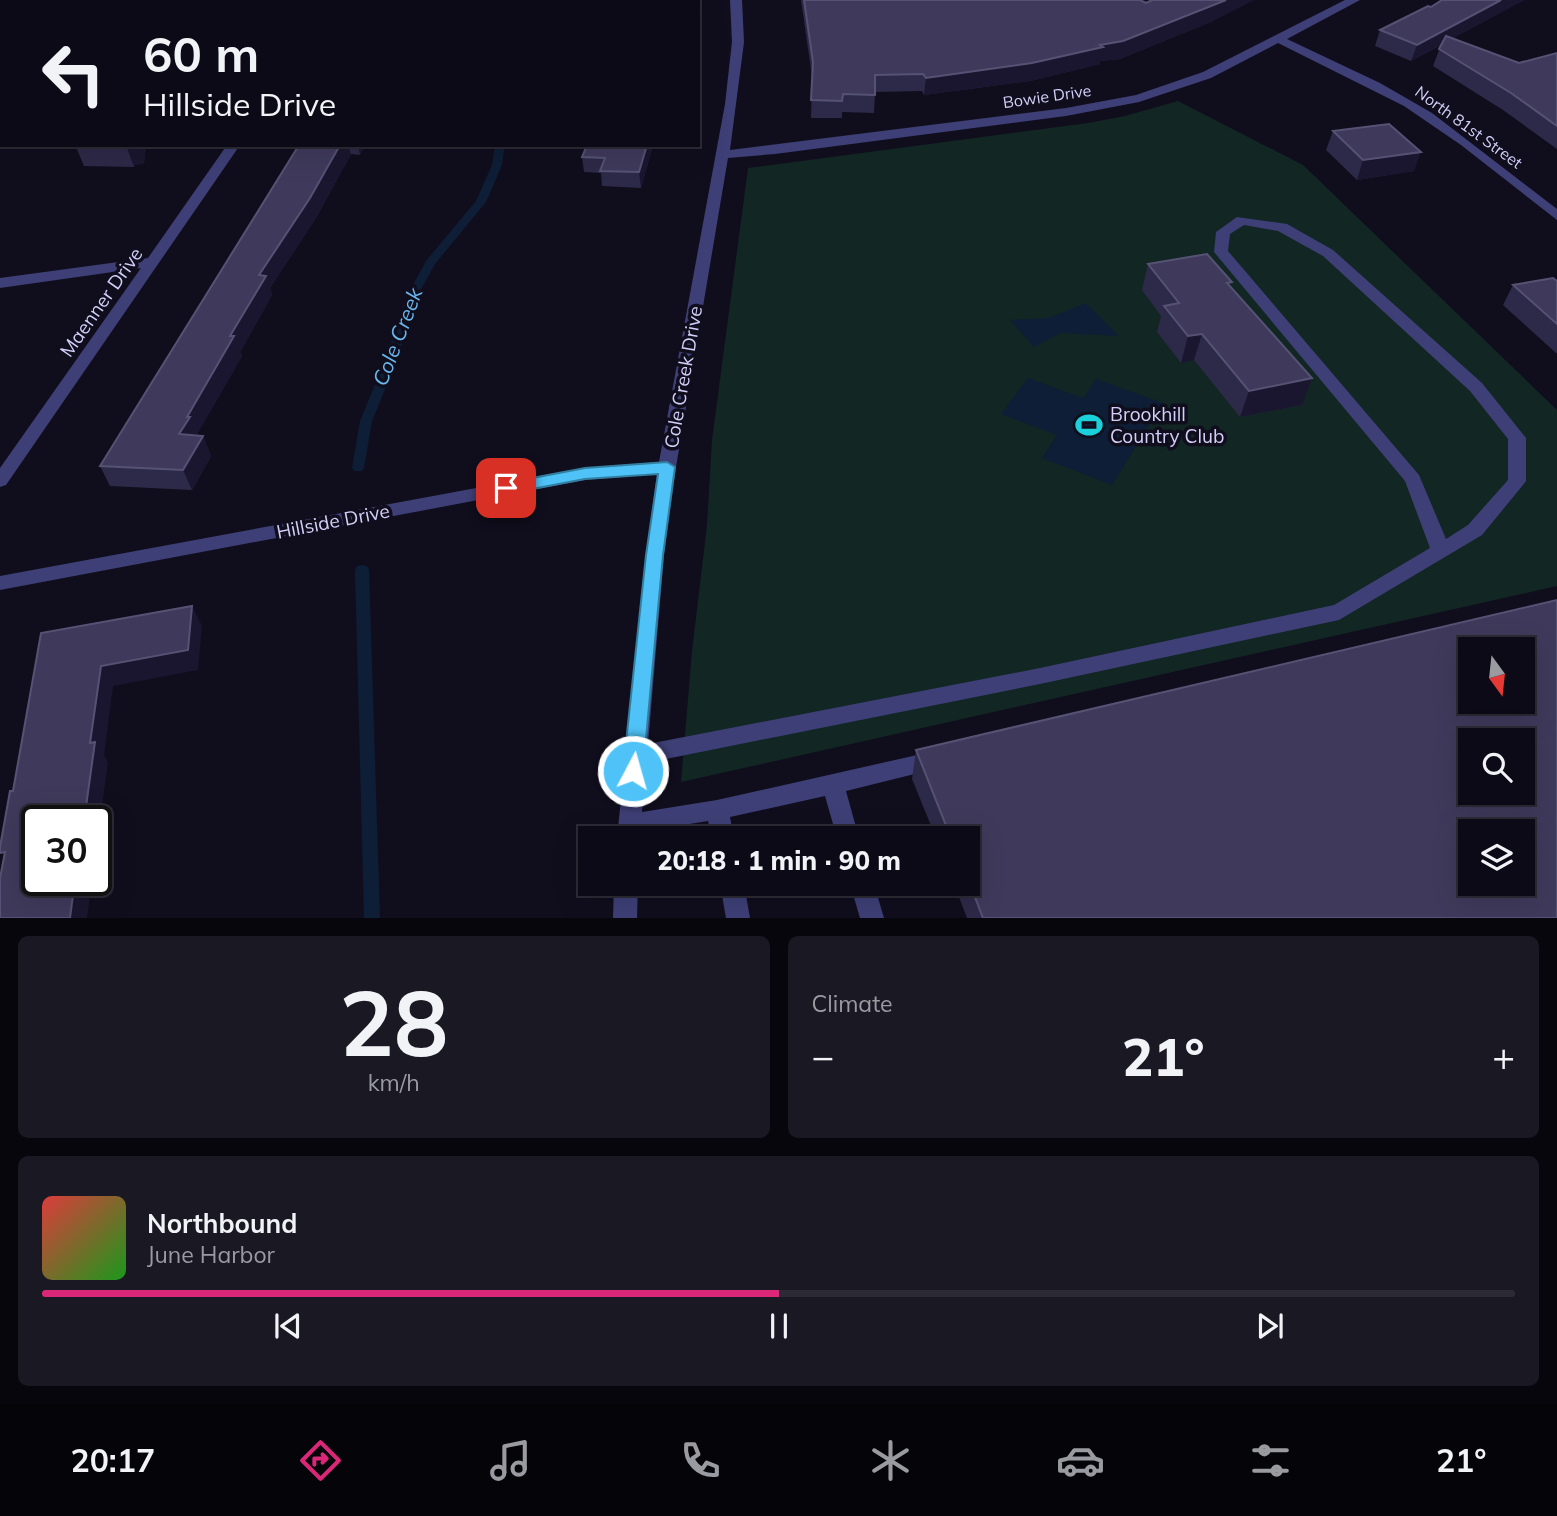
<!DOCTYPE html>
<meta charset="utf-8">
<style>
:root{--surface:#0c0a16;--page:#1a1823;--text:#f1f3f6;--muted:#9a9aa1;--line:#2c2b35;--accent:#db2777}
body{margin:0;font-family:Mulish,sans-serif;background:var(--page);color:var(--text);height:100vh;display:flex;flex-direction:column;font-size:26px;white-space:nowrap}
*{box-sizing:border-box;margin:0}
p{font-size:23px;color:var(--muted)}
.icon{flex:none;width:38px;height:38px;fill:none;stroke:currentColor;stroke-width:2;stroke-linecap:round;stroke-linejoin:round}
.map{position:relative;height:918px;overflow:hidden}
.side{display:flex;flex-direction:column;gap:18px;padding:18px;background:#07060c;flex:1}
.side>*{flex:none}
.guide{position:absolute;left:0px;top:0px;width:700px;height:147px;box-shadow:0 7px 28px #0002,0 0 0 2px var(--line);background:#0c0a16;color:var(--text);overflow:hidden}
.needle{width:46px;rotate:165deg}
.controls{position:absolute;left:1458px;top:637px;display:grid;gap:14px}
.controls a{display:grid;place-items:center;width:77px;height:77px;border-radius:0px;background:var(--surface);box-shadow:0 7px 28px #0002,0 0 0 2px var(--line);font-size:35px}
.speed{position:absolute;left:21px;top:805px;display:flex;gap:14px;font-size:35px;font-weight:700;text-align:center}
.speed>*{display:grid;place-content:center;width:91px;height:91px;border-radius:50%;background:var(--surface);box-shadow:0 7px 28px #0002,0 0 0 2px var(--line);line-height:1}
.speed .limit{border:4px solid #111;border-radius:10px;background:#fff;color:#111}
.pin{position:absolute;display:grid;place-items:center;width:60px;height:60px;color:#fff;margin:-30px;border-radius:14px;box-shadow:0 4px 10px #0006}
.me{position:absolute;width:77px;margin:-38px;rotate:6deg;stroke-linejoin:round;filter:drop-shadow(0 0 5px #0008)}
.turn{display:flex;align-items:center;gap:24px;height:147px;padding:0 28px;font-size:32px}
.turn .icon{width:91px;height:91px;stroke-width:2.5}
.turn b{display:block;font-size:49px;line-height:60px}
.big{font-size:52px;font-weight:800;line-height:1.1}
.side .widget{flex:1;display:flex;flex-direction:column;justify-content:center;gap:10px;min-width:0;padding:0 24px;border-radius:10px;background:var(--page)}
.side .dial{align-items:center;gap:0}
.dial b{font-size:91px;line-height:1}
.song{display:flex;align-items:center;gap:21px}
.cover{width:84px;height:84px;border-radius:10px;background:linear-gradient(135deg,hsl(0 70% 55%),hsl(120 70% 35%))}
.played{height:7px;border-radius:4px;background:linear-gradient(90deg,var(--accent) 50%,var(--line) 50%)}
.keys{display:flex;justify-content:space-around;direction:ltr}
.heat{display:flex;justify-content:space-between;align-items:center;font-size:38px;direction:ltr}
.side .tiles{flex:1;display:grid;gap:18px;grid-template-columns:1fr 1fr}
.widget:last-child{grid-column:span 2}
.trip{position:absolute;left:578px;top:826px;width:402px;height:70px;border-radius:0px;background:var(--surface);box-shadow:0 7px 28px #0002,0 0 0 2px var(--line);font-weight:800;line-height:70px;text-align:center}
.dock{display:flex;height:112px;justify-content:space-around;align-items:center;background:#050409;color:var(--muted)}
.dock .icon{width:49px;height:49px}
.dock .current{color:var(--accent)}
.dock b{font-size:32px;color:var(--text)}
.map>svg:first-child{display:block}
</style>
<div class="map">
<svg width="1557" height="918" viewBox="0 0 1557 918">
<rect width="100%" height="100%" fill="#100e1d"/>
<!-- green -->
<polygon fill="#122624" points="1178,101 1303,165 1557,410 1557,586 681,782 692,651 707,525 712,440 748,168 1088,123 1125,116"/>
<!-- water -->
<g fill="#0e1e36">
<polygon points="1086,303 1119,336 1061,333 1034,347 1010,320 1049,318"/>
<polygon points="1028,378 1083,398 1096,379 1163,403 1112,485 1042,458 1057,435 1001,414"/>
</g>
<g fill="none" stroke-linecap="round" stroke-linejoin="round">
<!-- stream -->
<g fill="#0e1e36" fill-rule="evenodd">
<polygon points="543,0 551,0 550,2 542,2"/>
<polygon points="495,145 505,145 502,165 486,202 435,264 415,300 398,358 372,421 364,468 362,471 354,471 352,468 360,421 386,358 405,300 426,261 476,201 492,165"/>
<polygon points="362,565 367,566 369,570 380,918 364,918 355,570 357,566"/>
</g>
<!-- minor -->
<g fill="#3e3f76" fill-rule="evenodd">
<polygon points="313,0 325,0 313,2"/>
<path d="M730,0h12l2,42 -14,108 336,-42 70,-13 67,-23 142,-72h15l-73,39 93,44 52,30 125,96v11l-96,-75 -57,-39 -126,-63 -67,35 -72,24 -73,14 -291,38 -47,4 -52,309 -12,88 -16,189 392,-76 294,-63 96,-57 -25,-67 -191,-229 2,-20 21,-15 50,7 46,26 149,133 44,55v43l-3,4 -41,50 -143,85 -299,64 -394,79 -4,49 75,-12 218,-49 8,2 3,7 -3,7 -97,24 13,47h-22l-12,-42 -95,21 4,21h-22l-4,-17 -68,11 -1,6h-22l29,-283 11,-81 -72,6 -585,110v-14l585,-108 74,-6 66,-358 7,-62zM1244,225l34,6 45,25 147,135 38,48v41l-40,45 -22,14 -27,-64 -191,-224 2,-17z"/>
<rect x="0" y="86" width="2" height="8"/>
<polygon points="227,145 240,145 6,485 0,487 0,468 141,268 0,288 0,278 148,258"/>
<polygon points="614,884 638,884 637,918 613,918"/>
<polygon points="720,884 744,884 750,918 726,918"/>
<polygon points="850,884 874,884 884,918 860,918"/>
</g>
</g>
<!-- wall -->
<g fill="#2d2948">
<polygon points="0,0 2,2 2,55 0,55"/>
<polygon points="383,0 484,0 444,2 382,2"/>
<polygon points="801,0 1140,0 1146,3 1213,21 1120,59 1100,61 1100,64 1030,81 924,95 922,91 875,92 874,113 842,112 842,118 811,118 812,76"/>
<polygon points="1442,0 1524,0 1453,38 1519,63 1557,53 1557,149 1503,110 1433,66 1441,45 1411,61 1375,46 1380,30 1431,7"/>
<polygon points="1333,131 1414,171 1357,180 1326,150"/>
<polygon points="146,145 144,163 135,165 134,167 84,166 76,147"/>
<polygon points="299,145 365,145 360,155 351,154 316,218 270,288 272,295 240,352 242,356 197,434 198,435 203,436 211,456 192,490 110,486 100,466"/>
<polygon points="653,145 641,188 602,186 601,173 584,172 582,157"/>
<polygon points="1148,264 1230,286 1302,405 1240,417 1194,360 1181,363 1157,332 1161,316 1142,290"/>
<polygon points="1557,281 1557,353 1556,353 1503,305 1513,285"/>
<polygon points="916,750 1557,918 967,918 954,884 968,884 968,838 936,838 912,779"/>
</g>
<!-- shaded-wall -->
<g fill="#1a162f">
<polygon points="1226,0 1254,0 1213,21 1120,59 1100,61 1100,64 1030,81 924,95 926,78 1100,45"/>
<polygon points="1501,0 1524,0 1411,61 1417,45"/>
<polygon points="146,145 144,163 135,165 134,167 127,148 127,146"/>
<polygon points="340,145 348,145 351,154 316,218 270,288 272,295 240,352 242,356 197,434 198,437 179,434 187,417 230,336 259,275"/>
<polygon points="358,145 365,145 360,155"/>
<polygon points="647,145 653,145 641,188 639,172"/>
<polygon points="1421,152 1414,171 1357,180 1363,160"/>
<polygon points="1202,334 1194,360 1181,363 1188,336"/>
<polygon points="1312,378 1302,405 1240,417 1249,391"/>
<polygon points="203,436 211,456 192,490 183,470"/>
<polygon points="192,606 202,626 198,670 113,686 104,756 108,762 96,850 96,821 84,821 90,743 101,666"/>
<polygon points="75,880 92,880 87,918 70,918"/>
</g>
<!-- building -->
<g fill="#3f3a5b" stroke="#565274" stroke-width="2" fill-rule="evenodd">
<polygon points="0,0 239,0 238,2 2,2 2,38 0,38"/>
<polygon points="383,0 432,0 432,2 382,2"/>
<rect x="639" y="0" width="36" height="2"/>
<polygon points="804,0 1140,0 1146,3 1152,0 1226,0 1123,41 1100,45 1103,47 1032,63 926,78 923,74 875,75 875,95 843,94 842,101 811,100 813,62"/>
<polygon points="1442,0 1501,0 1417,45 1380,30 1428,6 1431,7"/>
<polygon points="1446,36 1519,63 1557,53 1557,126 1511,93 1439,49"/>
<polygon points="1389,124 1421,152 1363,160 1333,131"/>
<polygon points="76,145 130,145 127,146 127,148 76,147"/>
<polygon points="299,145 340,145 310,198 259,275 266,276 230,336 234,336 187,417 190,417 179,434 203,436 183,470 100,466"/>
<polygon points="587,145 647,145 639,172 600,171 605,158 582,157"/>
<polygon points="1207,254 1232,282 1227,283 1312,378 1249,391 1202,334 1188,336 1164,306 1179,303 1148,264"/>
<polygon points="1553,278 1557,281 1557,324 1513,285"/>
<path d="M1557,600v318h-574l-15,-39v-41h-17l-35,-88zM1470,649h52v53h-52zM1470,740h52v53h-52zM1470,831h52v53h-52z"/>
<polygon points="192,606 188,650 101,666 90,743 95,742 84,821 37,821 37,880 75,880 70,918 0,918 0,878 5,852 0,853 0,847 10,791 13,791 41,633"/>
</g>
<!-- route -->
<polygon fill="#4fc3f7" stroke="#337fa1" stroke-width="2" points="667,462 675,467 663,555 643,771 640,777 633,780 626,777 623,771 646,555 658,474 585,479 506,494 498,488 506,483 585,468"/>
<!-- icons -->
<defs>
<symbol id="stadium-bare" viewBox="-9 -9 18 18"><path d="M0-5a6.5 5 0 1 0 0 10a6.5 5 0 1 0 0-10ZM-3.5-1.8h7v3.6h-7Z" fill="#1ad1db" stroke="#100e1d" stroke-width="2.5" paint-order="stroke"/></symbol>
</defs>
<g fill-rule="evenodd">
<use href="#stadium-bare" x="1070" y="406" width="38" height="38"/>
</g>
<g text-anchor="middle" stroke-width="7" stroke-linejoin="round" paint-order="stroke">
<!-- far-street labels -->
<g font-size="16" fill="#d2cff9" stroke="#100e1d">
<text transform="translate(1047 96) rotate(-8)" y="6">Bowie Drive</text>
<text transform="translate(1469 127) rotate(36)" y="6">North 81st Street</text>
</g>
<!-- street labels -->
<g font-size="19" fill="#d2cff9" stroke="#100e1d">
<text transform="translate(101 302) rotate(-55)" y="7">Maenner Drive</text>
<text transform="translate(683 377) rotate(-80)" y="7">Cole Creek Drive</text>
<text transform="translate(333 521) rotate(-11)" y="7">Hillside Drive</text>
</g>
<!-- poi labels -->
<g font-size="19" fill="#d2cff9" stroke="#100e1d" text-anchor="start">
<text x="1110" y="421">Brookhill<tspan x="1110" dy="22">Country Club</tspan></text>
</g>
<!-- water labels -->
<g font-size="21" font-style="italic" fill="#69b7ed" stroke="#100e1d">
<text transform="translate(398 337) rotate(-69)" y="7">Cole Creek</text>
</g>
</g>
</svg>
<div class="controls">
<a><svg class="needle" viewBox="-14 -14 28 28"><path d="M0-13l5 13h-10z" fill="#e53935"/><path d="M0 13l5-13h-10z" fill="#9a9aa1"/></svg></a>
<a><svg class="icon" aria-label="search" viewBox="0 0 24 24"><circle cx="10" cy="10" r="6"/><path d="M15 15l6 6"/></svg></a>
<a><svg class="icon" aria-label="layers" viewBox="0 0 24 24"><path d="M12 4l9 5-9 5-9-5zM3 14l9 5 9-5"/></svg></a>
</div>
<div class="speed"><div class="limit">30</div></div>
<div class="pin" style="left:506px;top:488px;background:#d93025"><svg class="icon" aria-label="arrive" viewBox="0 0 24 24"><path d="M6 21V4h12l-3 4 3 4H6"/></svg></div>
<svg class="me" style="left:633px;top:771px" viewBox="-20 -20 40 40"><circle r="17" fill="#4fc3f7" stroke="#fff" stroke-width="3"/><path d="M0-11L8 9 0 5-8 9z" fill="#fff"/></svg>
<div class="trip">20:18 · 1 min · 90 m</div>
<div class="guide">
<div class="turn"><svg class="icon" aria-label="left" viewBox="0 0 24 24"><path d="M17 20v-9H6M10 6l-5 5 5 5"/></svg><div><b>60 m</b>Hillside Drive</div></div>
</div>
</div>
<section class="side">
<div class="tiles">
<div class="widget dial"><b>28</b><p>km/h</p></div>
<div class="widget"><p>Climate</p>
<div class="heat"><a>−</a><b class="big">21°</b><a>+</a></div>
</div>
<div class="widget">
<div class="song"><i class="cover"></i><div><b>Northbound</b><p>June Harbor</p></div></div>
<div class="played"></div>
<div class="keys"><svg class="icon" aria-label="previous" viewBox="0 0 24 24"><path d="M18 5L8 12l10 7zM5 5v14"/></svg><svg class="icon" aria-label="pause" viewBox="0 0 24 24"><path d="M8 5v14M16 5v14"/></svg><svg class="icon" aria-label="next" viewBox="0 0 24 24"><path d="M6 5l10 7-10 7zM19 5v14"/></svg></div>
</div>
</div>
</section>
<nav class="dock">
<b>20:17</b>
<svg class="icon current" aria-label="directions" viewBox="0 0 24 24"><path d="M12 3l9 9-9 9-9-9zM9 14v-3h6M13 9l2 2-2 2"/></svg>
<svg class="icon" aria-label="music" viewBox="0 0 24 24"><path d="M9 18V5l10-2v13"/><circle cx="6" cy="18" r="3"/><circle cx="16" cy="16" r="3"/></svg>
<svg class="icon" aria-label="phone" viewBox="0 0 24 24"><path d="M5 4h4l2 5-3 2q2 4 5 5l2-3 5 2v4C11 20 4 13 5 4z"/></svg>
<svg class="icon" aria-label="climate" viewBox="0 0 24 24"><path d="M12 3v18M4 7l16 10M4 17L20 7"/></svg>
<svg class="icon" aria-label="car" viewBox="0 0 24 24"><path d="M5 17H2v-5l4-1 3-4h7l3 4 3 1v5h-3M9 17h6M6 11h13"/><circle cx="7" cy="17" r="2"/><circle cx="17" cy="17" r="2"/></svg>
<svg class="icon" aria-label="filters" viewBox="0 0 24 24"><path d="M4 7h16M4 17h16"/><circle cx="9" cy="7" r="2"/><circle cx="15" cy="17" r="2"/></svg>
<b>21°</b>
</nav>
